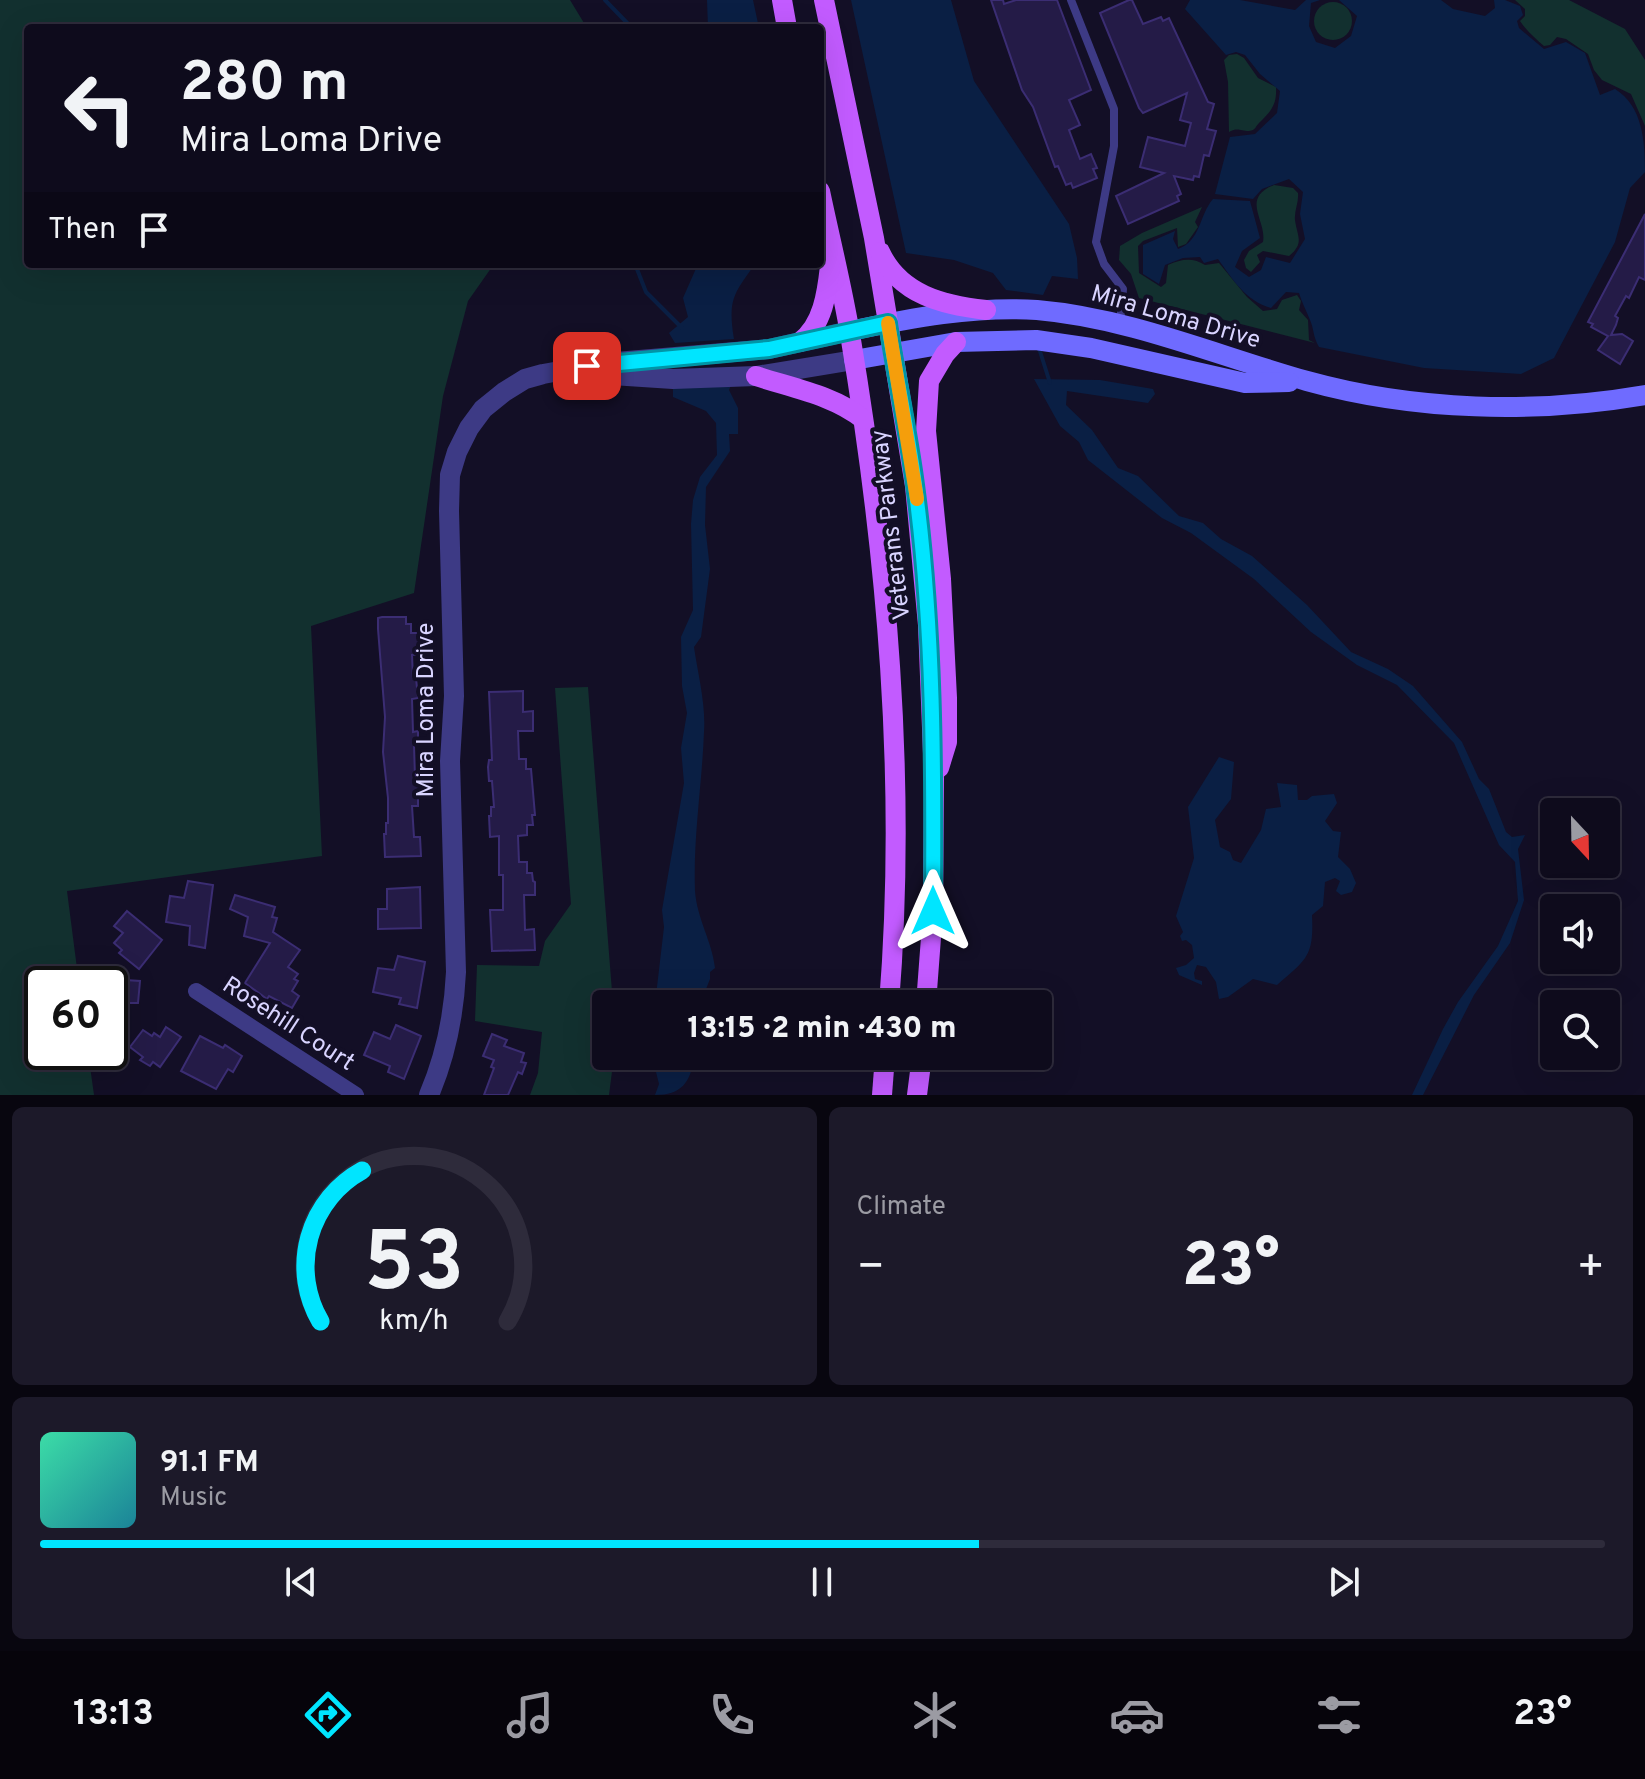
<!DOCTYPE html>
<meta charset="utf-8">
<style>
:root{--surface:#0e0b1c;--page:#1c1929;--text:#f1f3f6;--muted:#9b9ba3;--line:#2e2b3b;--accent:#00e5ff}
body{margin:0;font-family:Overpass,sans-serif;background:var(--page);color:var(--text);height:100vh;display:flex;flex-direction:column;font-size:30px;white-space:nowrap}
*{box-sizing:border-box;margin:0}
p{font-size:26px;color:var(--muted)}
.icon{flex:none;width:44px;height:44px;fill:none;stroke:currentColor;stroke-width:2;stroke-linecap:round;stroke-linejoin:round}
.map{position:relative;height:1095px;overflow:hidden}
.details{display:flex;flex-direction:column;gap:12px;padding:12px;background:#08060f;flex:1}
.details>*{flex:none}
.guide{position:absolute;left:24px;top:24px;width:800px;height:244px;border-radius:8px;box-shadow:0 8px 32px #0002,0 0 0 2px var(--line);background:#0e0b1c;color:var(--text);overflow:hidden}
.needle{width:52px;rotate:158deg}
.controls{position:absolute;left:1540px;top:798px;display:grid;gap:16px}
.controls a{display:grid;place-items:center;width:80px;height:80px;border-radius:8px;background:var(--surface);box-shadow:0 8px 32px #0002,0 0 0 2px var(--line);font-size:40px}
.speed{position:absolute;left:24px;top:966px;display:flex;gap:16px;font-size:40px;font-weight:700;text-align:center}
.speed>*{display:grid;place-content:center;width:104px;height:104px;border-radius:50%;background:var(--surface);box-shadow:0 8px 32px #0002,0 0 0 2px var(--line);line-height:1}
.speed .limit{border:4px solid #111;border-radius:12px;background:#fff;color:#111}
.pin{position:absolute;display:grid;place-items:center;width:68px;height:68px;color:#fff;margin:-34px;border-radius:16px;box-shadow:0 4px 12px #0006}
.me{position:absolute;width:88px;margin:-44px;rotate:0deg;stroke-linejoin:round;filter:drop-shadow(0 0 6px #0008)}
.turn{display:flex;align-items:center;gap:28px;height:168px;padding:0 24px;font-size:36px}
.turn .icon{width:104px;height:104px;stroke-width:2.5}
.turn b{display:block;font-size:56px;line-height:68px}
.then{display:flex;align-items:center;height:76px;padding:0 24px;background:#0003;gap:16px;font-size:30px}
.big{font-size:60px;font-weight:800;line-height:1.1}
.details .card{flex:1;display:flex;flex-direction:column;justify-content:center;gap:12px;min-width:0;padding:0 28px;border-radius:12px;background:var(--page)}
.details .dial{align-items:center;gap:0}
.dial svg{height:208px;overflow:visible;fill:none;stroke:var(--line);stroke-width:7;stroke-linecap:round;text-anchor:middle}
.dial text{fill:var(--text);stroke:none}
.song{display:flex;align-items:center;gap:24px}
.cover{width:96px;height:96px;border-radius:12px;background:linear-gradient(135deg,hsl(160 70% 55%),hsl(190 70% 35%))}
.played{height:8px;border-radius:4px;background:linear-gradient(90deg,var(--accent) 60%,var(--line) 60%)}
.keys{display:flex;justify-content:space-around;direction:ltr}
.heat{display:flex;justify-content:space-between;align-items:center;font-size:44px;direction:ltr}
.details .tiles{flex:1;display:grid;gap:12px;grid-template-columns:1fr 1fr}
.card:last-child{grid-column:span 2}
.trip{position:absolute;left:592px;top:990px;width:460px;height:80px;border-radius:8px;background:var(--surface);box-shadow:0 8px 32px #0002,0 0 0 2px var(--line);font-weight:800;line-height:80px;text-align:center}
.menu{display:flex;height:128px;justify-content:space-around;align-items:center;background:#06040b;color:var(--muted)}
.menu .icon{width:56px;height:56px}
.menu .active{color:var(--accent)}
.menu b{font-size:36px;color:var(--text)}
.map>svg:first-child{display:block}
</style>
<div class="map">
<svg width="1645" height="1095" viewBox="0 0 1645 1095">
<rect width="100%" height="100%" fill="#130f26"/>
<!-- green -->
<g fill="#12302f">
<polygon points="0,0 570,0 587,28 28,28 28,264 494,264 468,301 443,396 414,593 311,626 322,856 67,891 79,984 42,984 42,1052 88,1052 94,1095 0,1095"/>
<path d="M1515,0h54l56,29 20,31v66l-14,-32 -29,-14 -8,-10 -6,-16 -22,-15 -9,-2 -7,8 -6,1c-8,-7 -19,-17 -24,-25l5,-5v-7z"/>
<circle cx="1333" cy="21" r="19"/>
<path d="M1237,54l7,4 14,20 18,9c1,18 -5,24 -17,36 -4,4 -3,7 -10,8 -9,0 -11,-4 -20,1l-1,-50 -4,-22 5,-5z"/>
<path d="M1274,185l19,3 5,5c1,9 -4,18 -3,27 2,16 10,23 -6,36l-26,-5 -6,4 3,7 -9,10 -5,-4 -2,-8 5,-9 14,-9c4,-22 -23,-43 11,-57z"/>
<path d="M1202,207l-7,15 3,5 -12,17 -8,3 -1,-19 -34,13 -5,5 1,27 22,14 5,-4 2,-18c13,-6 25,-8 37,0l14,-2 28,34 16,14 14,-2 5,-9 15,-5 4,6 -2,9 9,10 1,20 6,3 -176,-45 -8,-24 -12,-14 1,-14 22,-13z"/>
<polygon points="588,687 613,1004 606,1004 606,1056 614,1056 609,1095 530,1095 538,1073 542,1032 475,1021 477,965 539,966 545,941 571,904 555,688"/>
</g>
<!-- water -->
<g fill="#0a1f44">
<polygon points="707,0 753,0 759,28 708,28"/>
<polygon points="851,0 951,0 974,81 1069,224 1077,258 1078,279 1052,276 1043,295 1006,290 993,273 954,260 906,253"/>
<path d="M1190,0h50l55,10 11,-10h14l-9,3 -2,23 7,16 19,6 16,-12 6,-20 -18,-16h102l12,9 32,7 10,-8 -1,-8h11l15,6 3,9 -6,6 2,7 25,21 22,-7 19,11 15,42 15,-6c28,17 30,53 30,83l-15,16 -15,54 -61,116 -33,16 -97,-6 -105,-21c-6,-10 -5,-18 -9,-27 -4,-10 -8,-17 -11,-27l-13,-1 -15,16c-25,-7 -38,-28 -53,-49l-14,4 -4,-6 -17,1 -18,7 -6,19 -16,-10v-29l32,-14 -2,8 5,10c23,-8 21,-34 35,-50l37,2 10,37 -18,13 -7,16 14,10 12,-7 5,-13 24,6 15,-24 -5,-25 3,-22 -14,-13 -27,10 -9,10 -38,-5 15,-57 25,-3 22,-21 3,-22 -20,-17 -15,-19 -9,-3 -10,3 -41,-46z"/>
<path d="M698,264h57c-22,31 -27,35 -21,75l-59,4 -6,-10 19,-16 -5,-19z"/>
<path d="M737,370l-8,20 9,18v26h-9l1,17 -24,36 -1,38 5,44 -9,68 -7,10c4,28 12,57 10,85 -2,53 -11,106 -9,159 2,28 17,50 20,77l-5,4v7l-10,25h-45l9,-77 -2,-17 22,-127 -3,-35 6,-35 -5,-27 -1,-49 12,-27 -2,-86 2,-24 7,-23 17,-22 -1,-32 -10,-12 -33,-14v-24z"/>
<polygon points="1034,379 1100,380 1153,389 1155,394 1148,403 1067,391 1066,405 1092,430 1118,468 1138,476 1179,516 1203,523 1221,539 1252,556 1307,605 1351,652 1388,669 1413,686 1462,742 1479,779 1489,789 1506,832 1512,837 1525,835 1518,849 1524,900 1510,943 1474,995 1423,1095 1412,1095 1443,1029 1458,1002 1498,946 1518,901 1515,862 1499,845 1454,743 1397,685 1357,665 1311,632 1254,579 1191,533 1162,518 1088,460 1079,442 1060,426"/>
<path d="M1219,757l15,5 -3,37 -16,21 5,27 10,5 3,8 8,3 20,-33 5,-21 15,-2 -4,-24 20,2 1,15h9l5,-4 22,-2 3,9 -12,18 8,10 8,1 -3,25 12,12 6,14 -4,9 -11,3 -5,-4 4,-10 -5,-3 -10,4 -2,24 -11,9c2,41 -5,44 -35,70l-24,-6 -25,18 -9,2 -3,-17 -10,-15 -9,-2 -3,8 1,6 7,2v4l-23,-10 -3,-7 10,-3 8,-7 -2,-13 -6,-5 -4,1 -2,-5 3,-4 -7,-16 18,-58 -6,-51z"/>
<path d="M652,1056h42c-3,27 -13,39 -39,39l4,-11z"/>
</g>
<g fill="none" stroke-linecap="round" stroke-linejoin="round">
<!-- stream -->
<g stroke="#0a1f44" stroke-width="4">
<polyline points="605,0 632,28"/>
<polyline points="635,264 646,292 682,328"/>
<polyline points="1038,345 1050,383"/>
</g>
</g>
<!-- building -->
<g fill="#241b47" stroke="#3b2d73" stroke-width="2">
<polygon points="991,0 1003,0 1004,4 1016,0 1057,0 1091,90 1069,100 1080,125 1069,130 1080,159 1091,154 1097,168 1093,169 1097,178 1073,188 1071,183 1066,185 1058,166 1055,167 1033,107 1022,90"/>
<polygon points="1129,0 1132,0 1143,24 1161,17 1163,21 1169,18 1208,102 1214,104 1207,129 1216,131 1209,156 1204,155 1199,177 1194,176 1193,180 1174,176 1181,194 1177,196 1179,201 1128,224 1116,196 1164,173 1140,167 1148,137 1185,146 1191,123 1180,120 1187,93 1143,113 1139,108 1100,13"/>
<polygon points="1645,214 1645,280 1639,277 1629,298 1626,296 1615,316 1618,318 1616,325 1611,335 1622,334 1633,341 1620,364 1598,350 1608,336 1591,327 1593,324 1588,322"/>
<polygon points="382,617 406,617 406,624 411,624 411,633 420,633 420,654 412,655 413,678 416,678 418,698 412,699 413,732 418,731 418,745 414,745 415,778 417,785 420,785 420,797 418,797 418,806 412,806 414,837 420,837 421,856 385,857 384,834 386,834 386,823 388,823 388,798 383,752 385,717 378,629 378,618"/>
<polygon points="523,691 523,712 533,711 533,731 518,731 519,759 526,759 526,769 531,769 535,815 532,815 533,825 527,825 527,835 518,836 519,862 527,862 527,873 532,873 533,881 535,882 535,895 524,895 525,930 534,929 535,950 492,951 490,910 503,910 503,875 499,875 499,836 490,837 489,816 491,816 491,807 494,807 492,781 489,781 488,767 489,760 492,760 489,692"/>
<polygon points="188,881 213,885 205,948 189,945 190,926 166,922 170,896 184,898"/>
<polygon points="420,887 421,928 378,929 378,909 387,909 387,889"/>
<polygon points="235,895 275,907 272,917 277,918 273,932 300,950 288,967 298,974 294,979 298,981 292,991 299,996 292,1008 269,996 267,999 245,983 270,943 244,936 248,917 230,909"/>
<polygon points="127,911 162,940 139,969 119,953 122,950 114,943 123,933 114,926"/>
<polygon points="398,956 425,962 417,1008 399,1004 401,998 373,992 378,968 394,970"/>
<polygon points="110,979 140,981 138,1003 129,1003 128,1022 110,1020"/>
<polygon points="396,1025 421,1036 404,1079 388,1072 390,1066 364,1055 374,1032 390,1039"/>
<polygon points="166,1027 181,1037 160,1067 153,1062 150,1066 140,1060 143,1057 130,1047 143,1030 152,1036 154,1033 160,1037"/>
<polygon points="492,1034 507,1040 504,1046 524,1053 521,1062 526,1063 522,1074 518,1072 508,1095 484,1095 494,1068 491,1067 494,1060 483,1056"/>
<polygon points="200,1036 223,1048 225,1045 242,1056 233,1072 228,1069 216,1089 181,1071"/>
</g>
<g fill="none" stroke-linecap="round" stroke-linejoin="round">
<!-- service -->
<polyline stroke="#3d3a85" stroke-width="8" points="1071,0 1114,109 1114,146 1096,242 1104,264 1123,289 1120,324"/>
<!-- minor -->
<polyline stroke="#3d3a85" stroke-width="16" points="196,991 356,1095"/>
<!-- tertiary -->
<g stroke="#3d3a85" stroke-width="20">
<polyline points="597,374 673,379 756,376 854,360"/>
<path d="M429,1095c17,-40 25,-80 27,-123l-6,-211 4,-65 -5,-185 1,-36 7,-23 12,-24 14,-19 21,-17 21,-13 18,-5 61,-11 165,-14 81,-18"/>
</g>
<!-- secondary -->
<g stroke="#6f6bff" stroke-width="20">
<path d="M850,331c61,-13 124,-25 187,-21 93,8 181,46 270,71 108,30 228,33 338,14"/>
<polyline points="854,360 956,342 1036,340 1091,348 1245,383 1289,382"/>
</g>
<!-- primary -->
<g stroke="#c25bff" stroke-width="20">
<polyline points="782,0 787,28"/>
<polyline points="824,0 874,238 915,486 928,625 934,779 933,911 926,1004"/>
<path d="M820,191c10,48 22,95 30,143 37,221 57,446 39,670"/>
<path d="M880,252c20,43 63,53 106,58"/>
<path d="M800,342c23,-17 27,-49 30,-76"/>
<path d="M756,376c36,12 77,19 107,43"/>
<polyline points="939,768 947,742 947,698 941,579 926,431 929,381 945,354 956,342"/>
<polyline points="882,1095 885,1056"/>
<polyline points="917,1095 922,1056"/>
</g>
</g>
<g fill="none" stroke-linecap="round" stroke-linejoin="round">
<defs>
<path id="route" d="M587,366l182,-17 119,-26c8,54 20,108 27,162 19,141 19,284 18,426"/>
</defs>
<!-- route casing -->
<use href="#route" stroke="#0095a6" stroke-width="20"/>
<!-- route -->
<use href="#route" stroke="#00e5ff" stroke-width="14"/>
<!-- slow -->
<polyline stroke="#f59e0b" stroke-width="14" points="888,323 917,499"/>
</g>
<g text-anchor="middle" stroke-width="8" stroke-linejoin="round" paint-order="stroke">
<!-- street labels -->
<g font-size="24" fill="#d9d4ff" stroke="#130f26">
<text transform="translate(1176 316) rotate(16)" y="8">Mira Loma Drive</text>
<text transform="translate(890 525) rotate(-97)" y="8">Veterans Parkway</text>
<text transform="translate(425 710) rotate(-90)" y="8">Mira Loma Drive</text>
<text transform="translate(289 1023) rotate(33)" y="8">Rosehill Court</text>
</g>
</g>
</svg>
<div class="controls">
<a><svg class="needle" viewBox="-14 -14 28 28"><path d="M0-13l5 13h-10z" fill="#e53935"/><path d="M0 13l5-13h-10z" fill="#9b9ba3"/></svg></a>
<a><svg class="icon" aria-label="sound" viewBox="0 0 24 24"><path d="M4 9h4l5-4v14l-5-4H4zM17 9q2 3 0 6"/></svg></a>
<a><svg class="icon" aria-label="search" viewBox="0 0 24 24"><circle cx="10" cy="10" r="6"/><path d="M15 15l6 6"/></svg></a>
</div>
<div class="speed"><div class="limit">60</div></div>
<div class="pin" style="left:587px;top:366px;background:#d93025"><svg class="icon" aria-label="arrive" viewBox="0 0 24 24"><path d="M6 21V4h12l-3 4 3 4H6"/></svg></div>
<svg class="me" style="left:933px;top:911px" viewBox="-20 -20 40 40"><path d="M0-17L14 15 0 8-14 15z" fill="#00e5ff" stroke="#fff" stroke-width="4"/></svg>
<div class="trip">13:15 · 2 min · 430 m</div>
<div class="guide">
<div class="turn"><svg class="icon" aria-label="left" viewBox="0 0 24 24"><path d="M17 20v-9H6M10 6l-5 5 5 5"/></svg><div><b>280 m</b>Mira Loma Drive</div></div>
<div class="then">Then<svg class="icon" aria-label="arrive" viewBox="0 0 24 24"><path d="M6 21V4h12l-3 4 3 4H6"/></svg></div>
</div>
</div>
<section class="details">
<div class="tiles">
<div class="card dial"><svg viewBox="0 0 100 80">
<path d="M14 69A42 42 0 1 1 86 69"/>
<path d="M14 69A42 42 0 0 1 30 11" stroke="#00e5ff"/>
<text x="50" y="56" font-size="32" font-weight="700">53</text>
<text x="50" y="72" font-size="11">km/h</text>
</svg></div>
<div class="card"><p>Climate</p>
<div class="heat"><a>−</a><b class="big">23°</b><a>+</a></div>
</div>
<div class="card">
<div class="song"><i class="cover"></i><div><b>91.1 FM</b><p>Music</p></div></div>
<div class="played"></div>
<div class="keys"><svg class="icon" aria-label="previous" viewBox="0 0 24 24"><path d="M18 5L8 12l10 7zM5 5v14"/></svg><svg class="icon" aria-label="pause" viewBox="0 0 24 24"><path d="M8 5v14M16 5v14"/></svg><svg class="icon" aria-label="next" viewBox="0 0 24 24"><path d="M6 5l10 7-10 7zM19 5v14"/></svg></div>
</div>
</div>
</section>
<nav class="menu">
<b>13:13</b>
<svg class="icon active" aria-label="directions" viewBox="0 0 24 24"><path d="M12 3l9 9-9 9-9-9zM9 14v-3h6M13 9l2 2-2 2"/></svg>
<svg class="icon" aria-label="music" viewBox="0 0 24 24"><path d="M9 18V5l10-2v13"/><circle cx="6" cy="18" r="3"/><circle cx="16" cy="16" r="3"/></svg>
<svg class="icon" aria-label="phone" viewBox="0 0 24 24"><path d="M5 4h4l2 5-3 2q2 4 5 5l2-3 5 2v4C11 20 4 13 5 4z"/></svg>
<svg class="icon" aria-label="climate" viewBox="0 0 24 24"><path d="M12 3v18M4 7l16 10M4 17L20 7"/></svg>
<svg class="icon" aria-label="car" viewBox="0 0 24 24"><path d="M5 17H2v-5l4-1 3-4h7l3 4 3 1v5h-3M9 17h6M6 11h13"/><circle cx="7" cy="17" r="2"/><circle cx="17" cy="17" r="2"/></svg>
<svg class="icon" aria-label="filters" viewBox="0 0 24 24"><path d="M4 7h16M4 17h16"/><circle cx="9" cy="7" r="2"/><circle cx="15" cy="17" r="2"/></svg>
<b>23°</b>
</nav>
